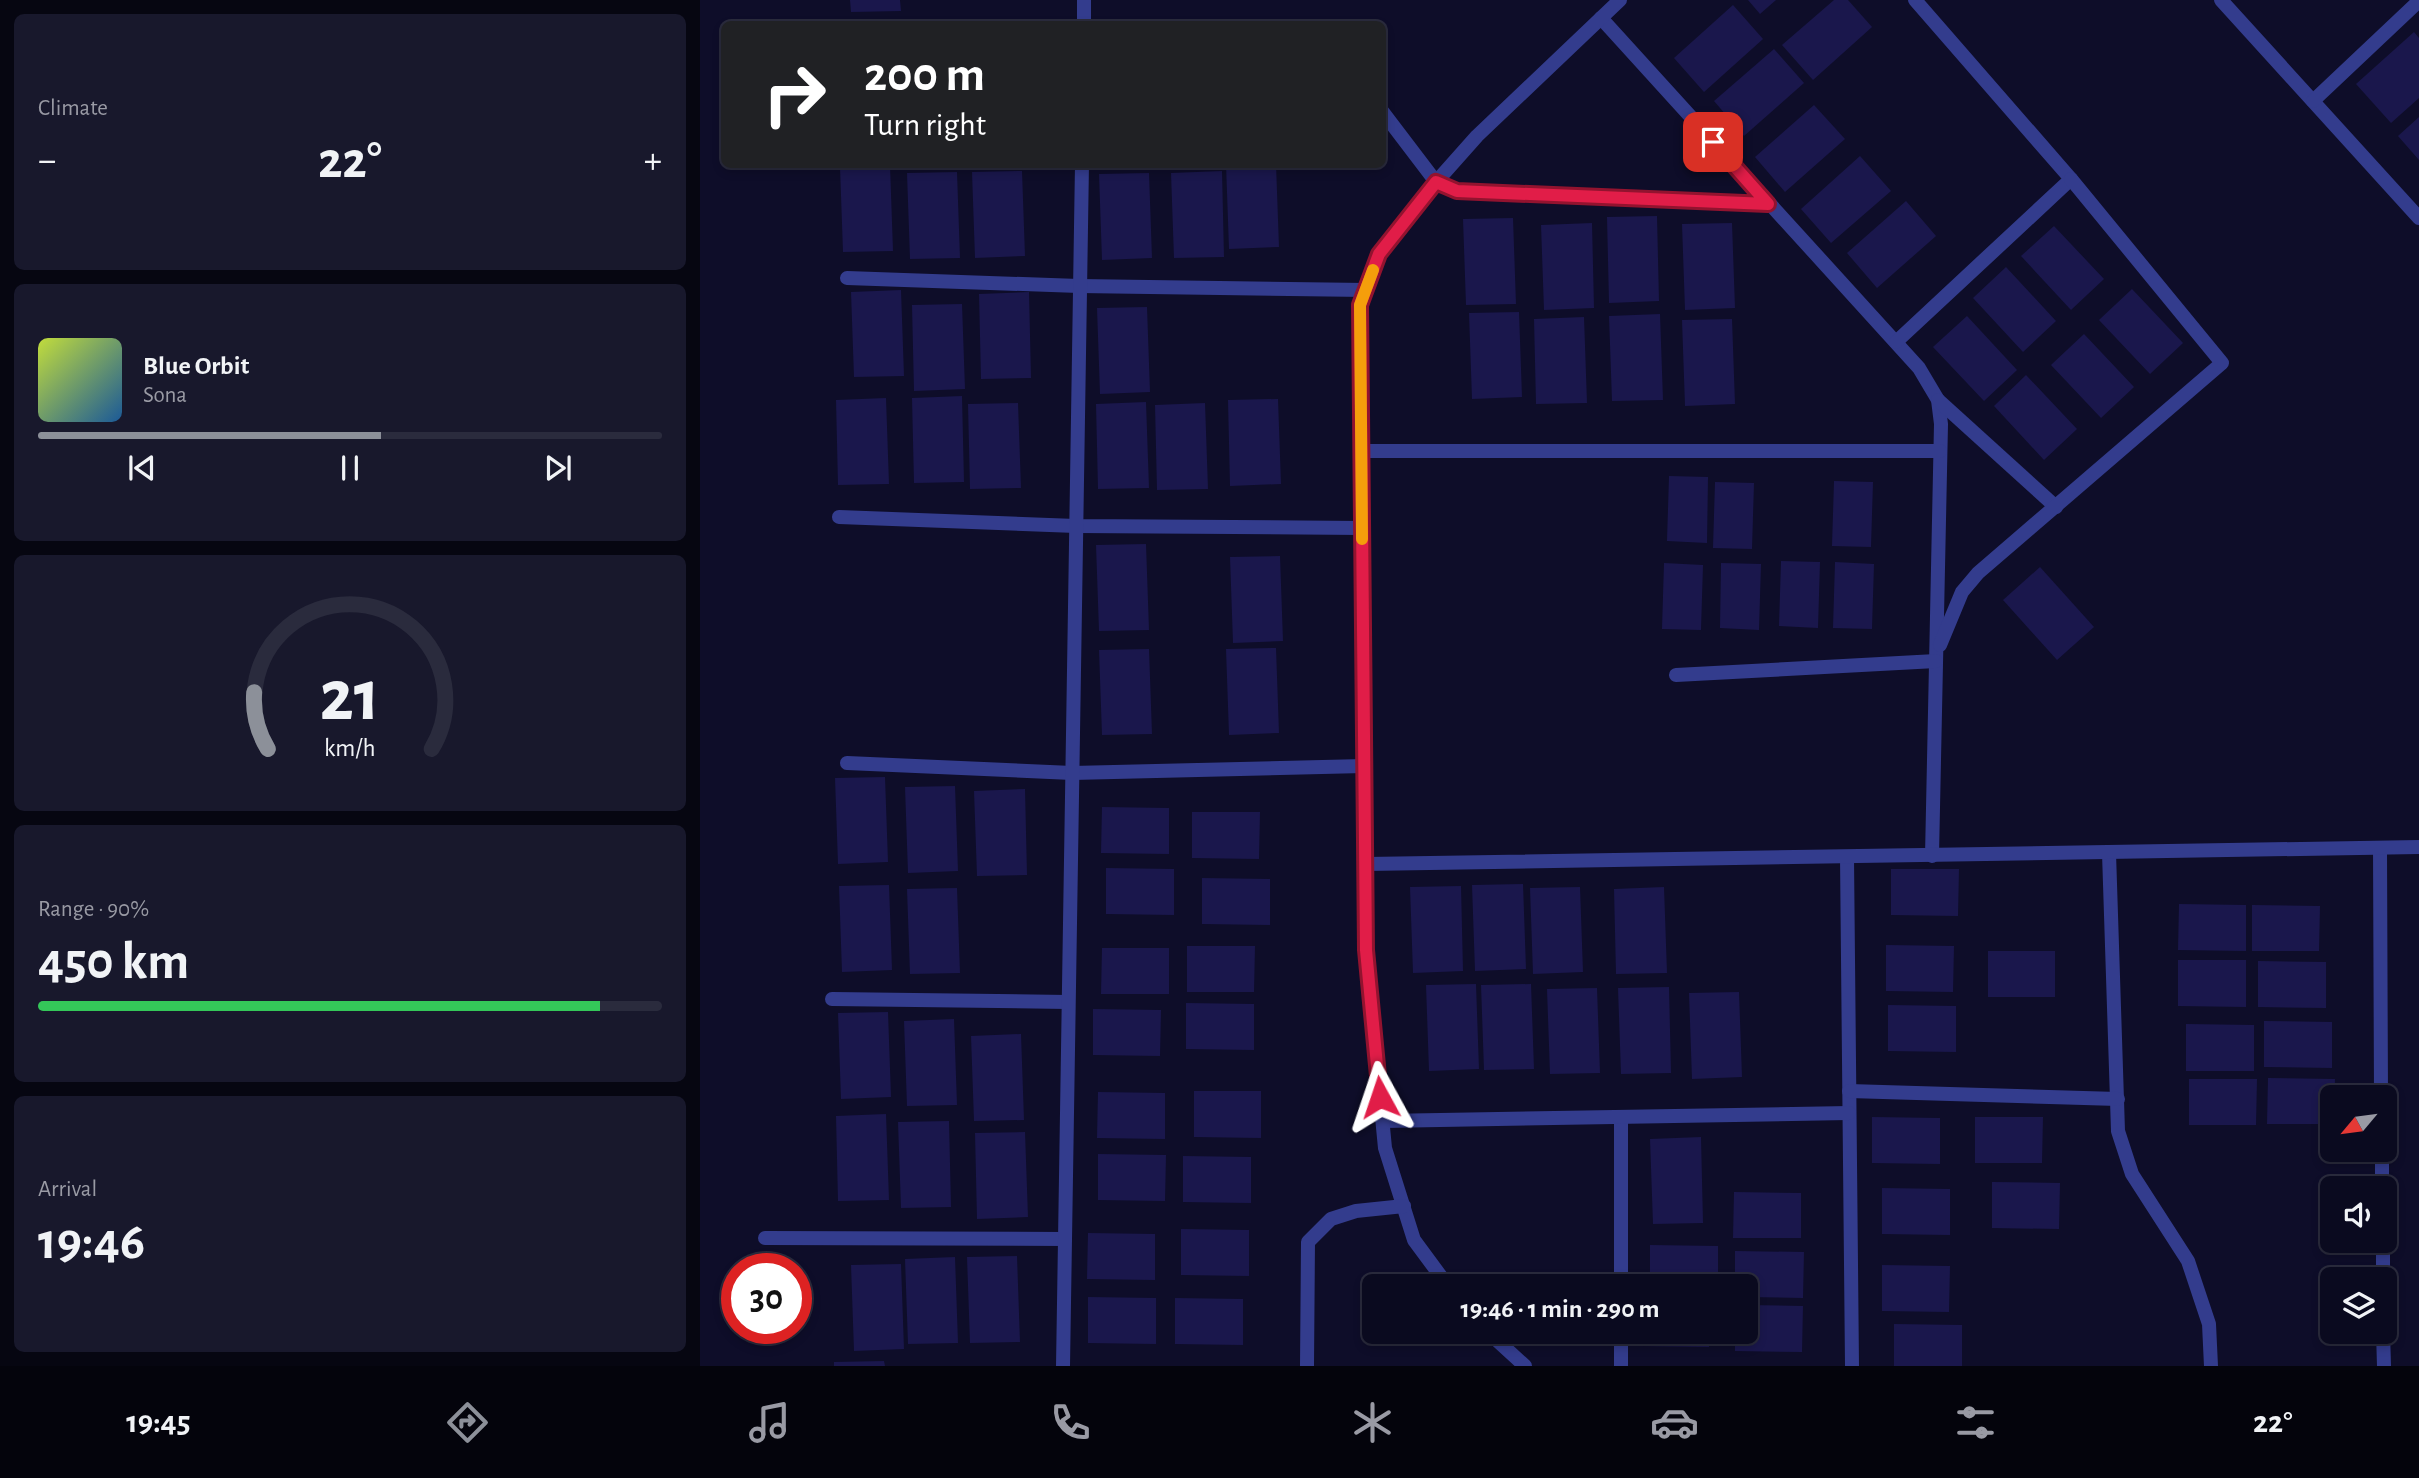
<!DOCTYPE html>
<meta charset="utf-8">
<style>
:root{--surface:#0a0a1f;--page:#18182c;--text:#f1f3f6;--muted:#999aa4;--line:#2a2b3d;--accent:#8c9099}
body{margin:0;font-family:"Alegreya Sans",sans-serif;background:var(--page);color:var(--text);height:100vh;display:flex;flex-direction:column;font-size:26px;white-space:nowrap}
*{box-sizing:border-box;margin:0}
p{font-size:23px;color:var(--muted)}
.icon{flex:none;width:38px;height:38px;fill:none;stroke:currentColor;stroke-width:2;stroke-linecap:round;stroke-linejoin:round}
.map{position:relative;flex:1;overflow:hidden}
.panel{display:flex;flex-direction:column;gap:14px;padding:14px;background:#060611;width:700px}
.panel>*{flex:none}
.guide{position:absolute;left:21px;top:21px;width:665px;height:147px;border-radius:10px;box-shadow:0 4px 10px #0003,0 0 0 2px var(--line);background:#202124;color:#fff;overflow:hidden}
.needle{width:46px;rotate:241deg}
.buttons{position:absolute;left:1620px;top:1085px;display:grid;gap:14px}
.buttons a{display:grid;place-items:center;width:77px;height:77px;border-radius:10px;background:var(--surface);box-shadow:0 4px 10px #0003,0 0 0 2px var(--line);font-size:35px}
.speed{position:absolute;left:21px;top:1253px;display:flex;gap:14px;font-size:35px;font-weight:700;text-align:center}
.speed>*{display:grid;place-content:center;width:91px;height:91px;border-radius:50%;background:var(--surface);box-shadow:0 4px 10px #0003,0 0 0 2px var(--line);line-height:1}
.speed .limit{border:10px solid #d22;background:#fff;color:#111}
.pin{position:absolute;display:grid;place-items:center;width:60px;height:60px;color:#fff;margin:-30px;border-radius:14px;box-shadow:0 4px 10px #0006}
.me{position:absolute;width:77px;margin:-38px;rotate:355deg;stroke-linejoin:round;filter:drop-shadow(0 0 5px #0008)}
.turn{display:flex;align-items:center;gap:24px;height:147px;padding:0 28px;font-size:32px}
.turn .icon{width:91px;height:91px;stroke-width:2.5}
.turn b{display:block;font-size:49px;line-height:60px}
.big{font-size:52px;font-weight:600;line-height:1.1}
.panel .tile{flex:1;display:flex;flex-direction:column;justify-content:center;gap:10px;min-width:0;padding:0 24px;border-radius:10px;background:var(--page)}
.panel .dial{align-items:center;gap:0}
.dial svg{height:182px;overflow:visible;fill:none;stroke:var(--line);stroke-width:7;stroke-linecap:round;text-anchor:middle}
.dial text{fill:var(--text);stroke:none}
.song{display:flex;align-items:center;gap:21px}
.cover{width:84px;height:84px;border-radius:10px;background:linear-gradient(135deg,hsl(70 70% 55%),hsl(210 70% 35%))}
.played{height:7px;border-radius:4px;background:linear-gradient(90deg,var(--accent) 55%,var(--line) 55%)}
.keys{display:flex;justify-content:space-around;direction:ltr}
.heat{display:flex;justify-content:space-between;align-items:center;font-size:38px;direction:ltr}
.charge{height:10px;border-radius:5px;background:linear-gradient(90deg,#34c759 90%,var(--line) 0)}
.trip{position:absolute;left:662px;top:1274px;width:396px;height:70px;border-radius:10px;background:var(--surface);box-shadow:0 4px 10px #0003,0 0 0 2px var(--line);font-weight:600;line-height:70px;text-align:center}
.menu{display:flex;height:112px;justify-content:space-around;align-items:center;background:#04040c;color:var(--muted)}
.menu .icon{width:49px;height:49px}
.menu .active{color:var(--accent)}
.menu b{font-size:32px;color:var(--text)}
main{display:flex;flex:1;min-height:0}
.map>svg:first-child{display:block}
</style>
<main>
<section class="panel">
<div class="tile"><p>Climate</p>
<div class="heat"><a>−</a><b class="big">22°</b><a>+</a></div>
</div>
<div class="tile">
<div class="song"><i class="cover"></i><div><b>Blue Orbit</b><p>Sona</p></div></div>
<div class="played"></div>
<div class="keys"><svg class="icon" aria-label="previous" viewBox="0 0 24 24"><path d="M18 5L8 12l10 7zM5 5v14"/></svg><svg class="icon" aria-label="pause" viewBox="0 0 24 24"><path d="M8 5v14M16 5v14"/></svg><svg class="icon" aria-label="next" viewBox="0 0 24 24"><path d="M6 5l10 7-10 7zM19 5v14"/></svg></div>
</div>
<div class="tile dial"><svg viewBox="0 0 100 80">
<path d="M14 69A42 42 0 1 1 86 69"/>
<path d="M14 69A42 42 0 0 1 8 44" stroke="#8c9099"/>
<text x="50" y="56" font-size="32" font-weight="700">21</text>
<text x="50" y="72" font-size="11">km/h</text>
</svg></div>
<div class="tile"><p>Range · 90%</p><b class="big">450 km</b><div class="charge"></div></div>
<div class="tile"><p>Arrival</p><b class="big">19:46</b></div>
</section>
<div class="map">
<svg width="1719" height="1366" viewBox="0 0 1719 1366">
<rect width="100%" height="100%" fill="#0e0d29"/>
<!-- building -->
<g fill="#1a174c">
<polygon points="150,0 200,0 201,11 151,12"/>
<polygon points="1048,0 1076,0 1060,14"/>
<polygon points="1134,0 1148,0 1172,27 1113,80 1082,45"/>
<polygon points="1033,5 1063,39 1004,92 974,58"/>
<polygon points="1714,32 1719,38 1719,98 1691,123 1656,84"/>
<polygon points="1074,49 1104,83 1044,136 1014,101"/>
<polygon points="1114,105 1145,139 1085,192 1055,157"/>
<polygon points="1719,117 1719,160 1698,136"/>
<polygon points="1160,156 1191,191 1131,243 1101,209"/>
<polygon points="526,164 576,164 579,247 529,249"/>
<polygon points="190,165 193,251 143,252 140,167"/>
<polygon points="322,171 325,256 275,258 272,172"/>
<polygon points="522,171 524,257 474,258 471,173"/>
<polygon points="257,172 260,258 210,259 207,173"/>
<polygon points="449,173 452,258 402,260 399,174"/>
<polygon points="1206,201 1236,236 1177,288 1147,253"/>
<polygon points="957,216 959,301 909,303 907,217"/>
<polygon points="813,218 816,304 766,305 763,219"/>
<polygon points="892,223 894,308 844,310 841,225"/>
<polygon points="1032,223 1035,308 985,310 982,224"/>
<polygon points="1354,226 1404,279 1371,310 1321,256"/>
<polygon points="1306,267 1356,321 1323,352 1273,298"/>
<polygon points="1432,289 1483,343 1450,374 1399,320"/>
<polygon points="201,290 204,376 154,377 151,292"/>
<polygon points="329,292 331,378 281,379 279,294"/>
<polygon points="262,304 265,389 214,391 212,305"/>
<polygon points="447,307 450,392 400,394 397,308"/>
<polygon points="819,312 822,397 772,399 769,313"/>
<polygon points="960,314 963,400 912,401 909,316"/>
<polygon points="1267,316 1317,370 1284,401 1233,347"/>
<polygon points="884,317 887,403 836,404 834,319"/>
<polygon points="1032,319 1035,404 985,406 982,320"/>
<polygon points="1384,334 1434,387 1401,418 1351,365"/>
<polygon points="1326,375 1377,429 1344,460 1294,406"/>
<polygon points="262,396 264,482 214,483 212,398"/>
<polygon points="186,398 189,484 138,485 136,400"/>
<polygon points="578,399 581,484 530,486 528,400"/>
<polygon points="446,402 449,488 398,489 396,404"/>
<polygon points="318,403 321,488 270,489 268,404"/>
<polygon points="505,403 508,489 457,490 455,405"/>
<polygon points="969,476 1008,477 1007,543 967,541"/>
<polygon points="1134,481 1173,482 1171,547 1132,546"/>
<polygon points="1015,482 1054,483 1052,549 1013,548"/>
<polygon points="446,544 449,630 399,631 396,545"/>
<polygon points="580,556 583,641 533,643 530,557"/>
<polygon points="1081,561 1120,562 1118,628 1079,626"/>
<polygon points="1135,562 1174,564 1172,629 1133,628"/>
<polygon points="964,563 1003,565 1001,630 962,629"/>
<polygon points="1021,563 1061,564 1059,630 1020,628"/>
<polygon points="1340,567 1394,627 1357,660 1303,600"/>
<polygon points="576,648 579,733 529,735 526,649"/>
<polygon points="449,649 452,734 402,735 399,650"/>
<polygon points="185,777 188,862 138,864 135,778"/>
<polygon points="255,786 258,871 208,873 205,787"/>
<polygon points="325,789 327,875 277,876 274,791"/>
<polygon points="402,807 469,808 469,854 401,853"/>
<polygon points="492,812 560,812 559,859 492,858"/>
<polygon points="406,868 474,869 474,915 406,914"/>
<polygon points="1191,869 1259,869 1258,916 1191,915"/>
<polygon points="502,878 570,879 570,925 502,924"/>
<polygon points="823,884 826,969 775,971 772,885"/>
<polygon points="189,885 192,970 142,972 139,886"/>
<polygon points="761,886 763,971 713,973 710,887"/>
<polygon points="880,887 883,972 833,974 830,888"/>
<polygon points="964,887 967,973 916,974 914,889"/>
<polygon points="257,888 260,973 210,974 207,889"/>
<polygon points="1479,904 1546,905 1546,951 1478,950"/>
<polygon points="1552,905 1620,906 1619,951 1552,951"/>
<polygon points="1186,945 1254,946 1253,992 1186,991"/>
<polygon points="487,946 555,946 554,992 487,992"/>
<polygon points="402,948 469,948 469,994 401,994"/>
<rect x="1288" y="951" width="67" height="46"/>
<polygon points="1478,960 1546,960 1546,1007 1478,1006"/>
<polygon points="1558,961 1626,962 1626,1008 1558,1007"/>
<polygon points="776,984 779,1069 729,1071 726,985"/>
<polygon points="831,984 834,1069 784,1070 781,985"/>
<polygon points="969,987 971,1073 921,1074 918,988"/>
<polygon points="897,988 900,1073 850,1074 847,989"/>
<polygon points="1039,992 1042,1077 992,1079 989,993"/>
<polygon points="486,1003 554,1004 554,1050 486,1049"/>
<polygon points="1188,1005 1256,1006 1256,1052 1188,1051"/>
<polygon points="393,1009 461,1010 460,1056 393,1055"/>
<polygon points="188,1012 191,1097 141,1099 138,1013"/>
<polygon points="254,1019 257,1105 207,1106 204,1021"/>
<polygon points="1564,1021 1632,1022 1632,1068 1564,1067"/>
<polygon points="1486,1024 1554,1025 1554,1071 1486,1071"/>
<polygon points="321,1034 324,1120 274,1121 271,1036"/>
<polygon points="1568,1078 1635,1079 1633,1124 1567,1124"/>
<polygon points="1489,1079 1557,1079 1556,1125 1489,1125"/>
<polygon points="494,1091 561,1091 561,1138 494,1137"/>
<polygon points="398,1092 465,1093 465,1139 397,1138"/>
<polygon points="186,1114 189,1200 138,1201 136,1116"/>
<polygon points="1172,1117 1240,1118 1240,1164 1172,1163"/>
<polygon points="1275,1117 1343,1117 1342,1163 1275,1163"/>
<polygon points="249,1121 251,1207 201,1208 198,1122"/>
<polygon points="325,1132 328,1217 277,1219 275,1133"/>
<polygon points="1001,1137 1003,1223 953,1224 950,1139"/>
<polygon points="398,1154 466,1155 465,1201 398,1200"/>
<polygon points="483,1156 551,1157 551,1203 483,1202"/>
<polygon points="1292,1182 1360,1183 1359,1229 1292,1228"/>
<polygon points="1182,1188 1250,1189 1250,1235 1182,1234"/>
<polygon points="1034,1192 1101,1193 1101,1238 1033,1238"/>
<polygon points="481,1229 549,1230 549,1276 481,1275"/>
<polygon points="388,1233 455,1234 455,1280 387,1279"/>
<polygon points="950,1245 1018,1246 1018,1286 950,1286"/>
<polygon points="1035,1251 1104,1252 1103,1298 1045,1297 1045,1286 1035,1286"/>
<polygon points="317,1256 320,1342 270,1343 267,1257"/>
<polygon points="255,1257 258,1343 208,1344 205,1259"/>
<polygon points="201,1264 204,1349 154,1351 151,1265"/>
<polygon points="1182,1265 1250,1266 1249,1312 1182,1311"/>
<polygon points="388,1297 456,1298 456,1344 388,1343"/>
<polygon points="475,1298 543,1299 543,1345 475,1344"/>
<polygon points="1045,1305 1103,1306 1102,1352 1035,1351 1035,1332 1045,1332"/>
<polygon points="1194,1324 1262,1325 1262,1366 1194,1366"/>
<polygon points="942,1332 1010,1332 1009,1347 942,1346"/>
<polygon points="184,1361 185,1366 134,1366 134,1362"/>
</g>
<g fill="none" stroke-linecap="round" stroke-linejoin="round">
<!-- minor -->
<g stroke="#333c8d" stroke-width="14">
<polyline points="1521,0 1719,218"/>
<polyline points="901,18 1219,368 1238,400 1241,424 1232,856"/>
<polyline points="384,24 384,0"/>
<polyline points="1613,101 1719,1"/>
<polyline points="682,111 736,182 757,191 1068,204"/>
<polyline points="147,278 379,286 666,290"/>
<polyline points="1196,342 1371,179 1215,0"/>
<polyline points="1238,400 1356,507"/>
<polyline points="662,451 1240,451"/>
<polyline points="139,517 376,526 662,528"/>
<polyline points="1240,645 1262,592 1278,573 1522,363 1371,179"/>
<polyline points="976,675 1236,661"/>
<polyline points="147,763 372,773 664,766"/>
<polyline points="1680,849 1681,1097"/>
<polyline points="1409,853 1418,1131 1432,1174 1488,1261 1509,1324 1511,1366"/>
<polyline points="1147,857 1152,1366"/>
<polyline points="666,864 1719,847"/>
<polyline points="132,999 368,1002"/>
<polyline points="1149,1091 1418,1099"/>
<polyline points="921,1117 921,1286"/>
<polyline points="683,1121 1149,1113"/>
<polyline points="1682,1150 1682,1188"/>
<polyline points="65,1238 365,1239"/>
<polyline points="1683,1241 1683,1279"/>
<polyline points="748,1286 714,1240 685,1148 666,950 660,305 679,254 721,199 777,136 920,0"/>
<polyline points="788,1332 825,1366"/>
<polyline points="921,1332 921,1366"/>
<polyline points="1683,1332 1684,1366"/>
<polyline points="363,1366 382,164"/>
<polyline points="607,1366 608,1242 631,1219 656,1211 704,1206"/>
</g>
</g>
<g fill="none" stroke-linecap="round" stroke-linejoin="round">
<defs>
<polyline id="route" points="680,1097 666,950 660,305 679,254 736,182 757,191 1068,204 1013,142"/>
</defs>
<!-- route casing -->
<use href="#route" stroke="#92132f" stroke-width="18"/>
<!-- route -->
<use href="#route" stroke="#e11d48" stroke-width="12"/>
<!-- slow -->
<polyline stroke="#f59e0b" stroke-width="12" points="662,539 660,305 673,270"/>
</g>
</svg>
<div class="buttons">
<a><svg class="needle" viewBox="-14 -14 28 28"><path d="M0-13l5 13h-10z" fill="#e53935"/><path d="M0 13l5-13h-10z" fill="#999aa4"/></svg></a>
<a><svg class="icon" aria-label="sound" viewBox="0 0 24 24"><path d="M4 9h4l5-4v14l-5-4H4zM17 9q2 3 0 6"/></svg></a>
<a><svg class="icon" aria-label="layers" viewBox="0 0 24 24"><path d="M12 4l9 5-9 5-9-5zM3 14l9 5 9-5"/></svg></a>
</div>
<div class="speed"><div class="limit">30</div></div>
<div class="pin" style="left:1013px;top:142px;background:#d93025"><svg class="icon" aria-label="arrive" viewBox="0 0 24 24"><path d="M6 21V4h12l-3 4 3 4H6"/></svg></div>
<svg class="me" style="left:680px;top:1097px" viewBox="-20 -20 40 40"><path d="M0-17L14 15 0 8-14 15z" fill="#e11d48" stroke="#fff" stroke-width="4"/></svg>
<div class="trip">19:46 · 1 min · 290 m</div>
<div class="guide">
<div class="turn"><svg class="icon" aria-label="right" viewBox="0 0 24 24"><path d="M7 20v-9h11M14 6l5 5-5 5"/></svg><div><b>200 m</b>Turn right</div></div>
</div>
</div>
</main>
<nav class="menu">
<b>19:45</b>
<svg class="icon active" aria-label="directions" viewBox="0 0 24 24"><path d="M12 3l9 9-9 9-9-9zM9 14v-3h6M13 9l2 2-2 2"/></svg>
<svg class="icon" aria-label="music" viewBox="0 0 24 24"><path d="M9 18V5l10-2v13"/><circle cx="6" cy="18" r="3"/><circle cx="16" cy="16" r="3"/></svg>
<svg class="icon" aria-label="phone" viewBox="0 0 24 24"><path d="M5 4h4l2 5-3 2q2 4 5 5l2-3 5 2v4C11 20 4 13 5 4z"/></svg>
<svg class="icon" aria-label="climate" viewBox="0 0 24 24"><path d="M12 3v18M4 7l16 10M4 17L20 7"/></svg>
<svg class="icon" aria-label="car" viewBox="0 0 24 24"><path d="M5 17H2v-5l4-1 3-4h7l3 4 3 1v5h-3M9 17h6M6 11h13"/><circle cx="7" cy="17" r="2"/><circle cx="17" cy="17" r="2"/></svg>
<svg class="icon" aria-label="filters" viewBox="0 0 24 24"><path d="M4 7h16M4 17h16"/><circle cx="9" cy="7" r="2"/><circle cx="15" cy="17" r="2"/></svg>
<b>22°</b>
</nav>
